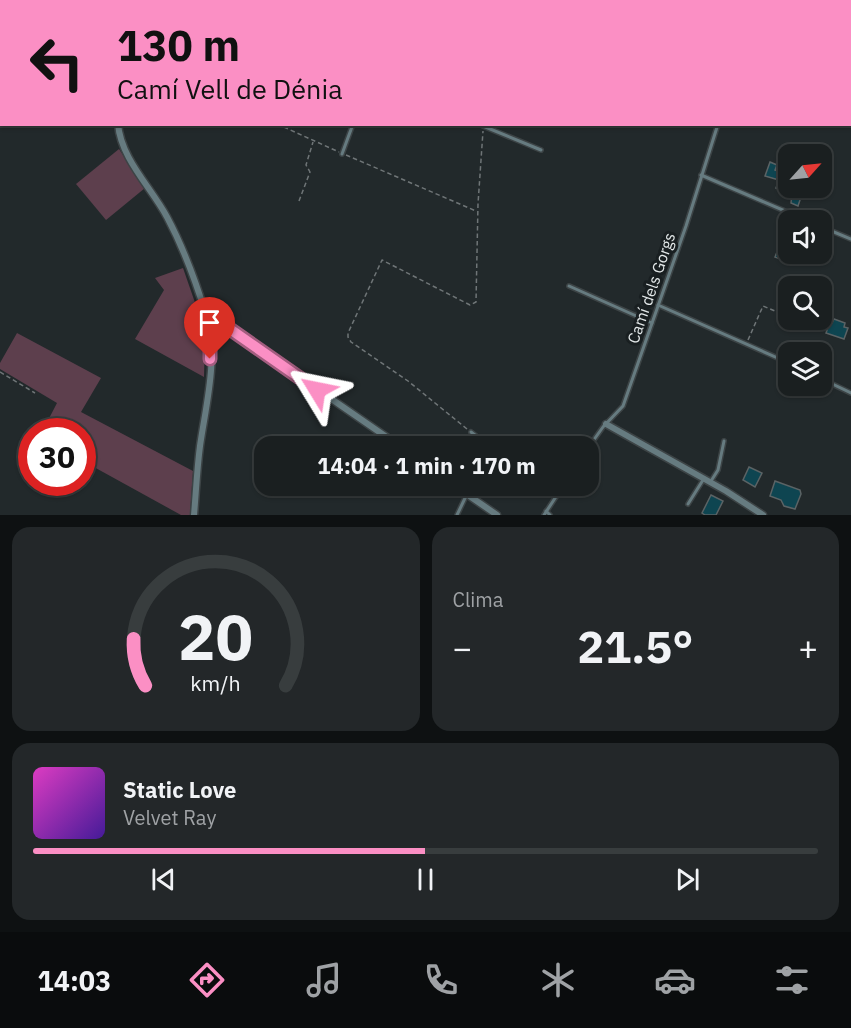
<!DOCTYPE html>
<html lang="es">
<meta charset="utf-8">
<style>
:root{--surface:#1a1f20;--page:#232729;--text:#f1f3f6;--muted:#9fa2a5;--line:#383d3e;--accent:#fb8fc4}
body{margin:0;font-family:"IBM Plex Sans",sans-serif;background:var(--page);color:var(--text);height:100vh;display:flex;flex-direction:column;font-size:22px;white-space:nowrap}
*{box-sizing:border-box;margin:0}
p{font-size:20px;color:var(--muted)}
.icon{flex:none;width:33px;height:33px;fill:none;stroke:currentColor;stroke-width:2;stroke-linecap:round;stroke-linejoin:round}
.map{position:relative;height:515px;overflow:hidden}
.drawer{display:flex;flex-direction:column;gap:12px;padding:12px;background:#0e1112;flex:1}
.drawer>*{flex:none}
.top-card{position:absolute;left:0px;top:0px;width:852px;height:126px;box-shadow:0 2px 4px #0004,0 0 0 2px var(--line);background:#fb8fc4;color:#111;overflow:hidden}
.needle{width:39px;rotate:63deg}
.tools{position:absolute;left:778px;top:144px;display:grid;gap:12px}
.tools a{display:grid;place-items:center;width:54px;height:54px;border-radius:12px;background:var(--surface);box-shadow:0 2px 4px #0004,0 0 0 2px var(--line);font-size:30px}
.speed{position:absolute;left:18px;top:418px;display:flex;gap:12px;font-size:30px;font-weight:700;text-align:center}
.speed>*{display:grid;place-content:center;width:78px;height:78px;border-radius:50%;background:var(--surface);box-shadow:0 2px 4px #0004,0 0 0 2px var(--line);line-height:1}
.speed .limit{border:9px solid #d22;background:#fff;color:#111}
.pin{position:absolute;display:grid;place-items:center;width:51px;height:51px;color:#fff;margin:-62px -26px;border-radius:50% 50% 50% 0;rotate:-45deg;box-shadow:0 0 6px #0007}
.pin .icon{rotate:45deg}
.me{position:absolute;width:66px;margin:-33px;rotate:305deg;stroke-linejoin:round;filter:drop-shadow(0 0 4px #0008)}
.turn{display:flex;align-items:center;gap:21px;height:126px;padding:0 18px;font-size:27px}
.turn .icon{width:78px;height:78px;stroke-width:2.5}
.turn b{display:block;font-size:42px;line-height:51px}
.big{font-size:45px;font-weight:700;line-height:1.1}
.drawer .tile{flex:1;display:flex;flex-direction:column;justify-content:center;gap:9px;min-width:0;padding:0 21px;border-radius:18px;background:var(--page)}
.drawer .dial{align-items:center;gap:0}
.dial svg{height:156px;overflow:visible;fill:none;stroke:var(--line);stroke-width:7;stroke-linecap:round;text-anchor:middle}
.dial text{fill:var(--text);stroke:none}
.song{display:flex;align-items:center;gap:18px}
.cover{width:72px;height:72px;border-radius:9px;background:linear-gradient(135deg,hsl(310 70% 55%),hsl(260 70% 35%))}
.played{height:6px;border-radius:3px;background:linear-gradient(90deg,var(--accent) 50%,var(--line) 50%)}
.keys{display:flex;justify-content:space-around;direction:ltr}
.heat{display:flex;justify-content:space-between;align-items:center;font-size:33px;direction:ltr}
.drawer .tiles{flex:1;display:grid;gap:12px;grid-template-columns:1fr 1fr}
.tile:last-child{grid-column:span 2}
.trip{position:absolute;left:254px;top:436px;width:345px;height:60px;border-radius:18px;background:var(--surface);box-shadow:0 2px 4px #0004,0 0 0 2px var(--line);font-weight:700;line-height:60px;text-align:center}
.tabs{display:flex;height:96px;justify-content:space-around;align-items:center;background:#0a0c0d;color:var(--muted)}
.tabs .icon{width:42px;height:42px}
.tabs .on{color:var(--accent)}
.tabs b{font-size:27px;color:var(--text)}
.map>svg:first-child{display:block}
</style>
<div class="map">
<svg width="851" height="515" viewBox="0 0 851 515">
<rect width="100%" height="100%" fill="#22292b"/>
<!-- green -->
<g fill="#5d3f4d">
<polygon points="119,149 145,188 106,220 76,184"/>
<polygon points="183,268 200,317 205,337 204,377 135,339 164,290 155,278"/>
<polygon points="17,333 101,378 81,412 193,471 190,515 181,515 83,461 82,432 42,432 57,403 0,369 0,363"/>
</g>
<!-- building -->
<g fill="#0e4551" stroke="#5b6365" stroke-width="1.5">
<polygon points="770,162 777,165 775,170 786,174 785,177 788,177 785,184 789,188 798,188 803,191 798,206 791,203 792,194 776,188 779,180 765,176"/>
<polygon points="788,225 789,247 787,246 785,248 781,259 775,257"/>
<polygon points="834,319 845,323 844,327 848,328 844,339 826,333 830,322 832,323"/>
<polygon points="749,467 762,473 755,487 743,480"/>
<polygon points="775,481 800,490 801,494 795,509 784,506 781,500 770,496"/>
<polygon points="711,495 723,501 716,515 705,515 702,513"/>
</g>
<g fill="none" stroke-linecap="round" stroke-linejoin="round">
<defs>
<g id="lane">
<polyline points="755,2 756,0"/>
<polyline points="483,126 541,150"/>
<polyline points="342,154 353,124"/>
<polyline points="701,175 806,220"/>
<polyline points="822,227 851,239"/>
<polyline points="569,286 652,323"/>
<polyline points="658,305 789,363"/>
<polyline points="822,379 851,393"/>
<polyline points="471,432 480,439"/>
<polyline points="588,448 603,427 623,406 686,226 718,124"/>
<polyline points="711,481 718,470 724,441"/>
<polyline points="688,504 703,480"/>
<polyline points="546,511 550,515"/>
<polyline points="457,515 467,494"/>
<polyline points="544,515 563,486"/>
</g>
<g id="street">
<polyline points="83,0 84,2"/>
<polyline points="19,2 20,0"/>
<polyline points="166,2 167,0"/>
<polyline points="0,40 2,37"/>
<path d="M118,124c3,35 33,63 49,93 16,30 29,65 39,98 13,42 0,89 -6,131 -3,23 -4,46 -6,69"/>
<polyline points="207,317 220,322 401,447"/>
<polyline points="606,424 726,491 763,515"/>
<polyline points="455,486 497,515"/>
</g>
</defs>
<!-- lane casing -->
<use href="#lane" stroke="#3d4446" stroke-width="6"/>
<!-- street casing -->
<use href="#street" stroke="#3d4446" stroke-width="9"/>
<!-- path -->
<g stroke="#6f7577" stroke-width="1.5" stroke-dasharray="4.5 3" stroke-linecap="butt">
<polyline points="470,0 471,2"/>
<polyline points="850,120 851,120"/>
<polyline points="277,124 339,152"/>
<polyline points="346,155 476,211"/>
<polyline points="299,201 310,172 306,165 313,142"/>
<polyline points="748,340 763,306 789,317"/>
<polyline points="0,372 35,393"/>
<polyline points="467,429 408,381 351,342 348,337 348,333 382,260 470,305 476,302 478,204 483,131"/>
<polyline points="463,447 468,437"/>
</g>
<!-- lane -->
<use href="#lane" stroke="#667b80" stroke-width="3"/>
<!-- street -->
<use href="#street" stroke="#667b80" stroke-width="6"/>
</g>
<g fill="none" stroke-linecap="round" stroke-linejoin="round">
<defs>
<polyline id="route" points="210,359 210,338 207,317 220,322 317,390"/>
</defs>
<!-- route casing -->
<use href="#route" stroke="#a35d7f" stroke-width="15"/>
<!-- route -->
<use href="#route" stroke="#fb8fc4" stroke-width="10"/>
<!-- slow -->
<polyline stroke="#f59e0b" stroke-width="10" points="208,328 207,317 228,328"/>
</g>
<g text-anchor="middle" stroke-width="6" stroke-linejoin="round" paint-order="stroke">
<!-- street labels -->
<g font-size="16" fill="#e3e8e9" stroke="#191f21">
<text transform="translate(651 288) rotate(-71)" y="6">Camí dels Gorgs</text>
</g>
</g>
</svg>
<div class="tools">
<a><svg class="needle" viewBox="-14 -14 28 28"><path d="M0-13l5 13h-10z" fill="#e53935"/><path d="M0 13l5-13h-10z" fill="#9fa2a5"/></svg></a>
<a><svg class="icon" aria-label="sound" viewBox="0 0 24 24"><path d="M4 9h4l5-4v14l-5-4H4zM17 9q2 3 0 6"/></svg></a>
<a><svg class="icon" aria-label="search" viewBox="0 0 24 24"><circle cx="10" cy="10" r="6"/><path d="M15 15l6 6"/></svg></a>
<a><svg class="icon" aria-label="layers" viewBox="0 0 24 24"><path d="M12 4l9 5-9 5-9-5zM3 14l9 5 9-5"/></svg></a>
</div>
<div class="speed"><div class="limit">30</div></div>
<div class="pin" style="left:210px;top:359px;background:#d93025"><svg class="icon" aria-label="arrive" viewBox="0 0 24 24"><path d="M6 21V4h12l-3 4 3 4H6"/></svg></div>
<svg class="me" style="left:317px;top:390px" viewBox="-20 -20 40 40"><path d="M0-17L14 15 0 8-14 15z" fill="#fb8fc4" stroke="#fff" stroke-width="4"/></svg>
<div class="trip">14:04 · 1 min · 170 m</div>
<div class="top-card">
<div class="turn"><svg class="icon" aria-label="left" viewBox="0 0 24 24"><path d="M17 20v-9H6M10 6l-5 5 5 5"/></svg><div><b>130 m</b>Camí Vell de Dénia</div></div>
</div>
</div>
<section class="drawer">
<div class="tiles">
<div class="tile dial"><svg viewBox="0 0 100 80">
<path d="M14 69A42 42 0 1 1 86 69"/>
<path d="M14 69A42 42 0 0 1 8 45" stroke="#fb8fc4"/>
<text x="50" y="56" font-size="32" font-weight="700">20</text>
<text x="50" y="72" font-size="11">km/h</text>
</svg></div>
<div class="tile"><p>Clima</p>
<div class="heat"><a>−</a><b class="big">21.5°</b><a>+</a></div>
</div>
<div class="tile">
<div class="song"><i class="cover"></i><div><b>Static Love</b><p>Velvet Ray</p></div></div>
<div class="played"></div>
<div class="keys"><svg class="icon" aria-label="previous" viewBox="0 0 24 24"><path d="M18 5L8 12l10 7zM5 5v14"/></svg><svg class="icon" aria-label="pause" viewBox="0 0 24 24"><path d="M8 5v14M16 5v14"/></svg><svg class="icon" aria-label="next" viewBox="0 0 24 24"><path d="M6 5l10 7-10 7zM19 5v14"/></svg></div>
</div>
</div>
</section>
<nav class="tabs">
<b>14:03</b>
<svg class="icon on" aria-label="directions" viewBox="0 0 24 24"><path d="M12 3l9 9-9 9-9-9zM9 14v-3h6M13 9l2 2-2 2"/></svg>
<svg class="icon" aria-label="music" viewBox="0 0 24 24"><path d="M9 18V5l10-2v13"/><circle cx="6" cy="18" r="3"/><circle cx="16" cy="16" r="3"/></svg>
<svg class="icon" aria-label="phone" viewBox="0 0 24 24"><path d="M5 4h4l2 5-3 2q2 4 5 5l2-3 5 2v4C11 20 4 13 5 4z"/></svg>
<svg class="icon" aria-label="climate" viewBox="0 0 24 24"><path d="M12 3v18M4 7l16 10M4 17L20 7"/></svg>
<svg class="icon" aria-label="car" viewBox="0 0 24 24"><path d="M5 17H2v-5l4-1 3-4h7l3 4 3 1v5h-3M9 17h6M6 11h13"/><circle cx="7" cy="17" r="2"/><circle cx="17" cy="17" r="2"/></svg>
<svg class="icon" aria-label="filters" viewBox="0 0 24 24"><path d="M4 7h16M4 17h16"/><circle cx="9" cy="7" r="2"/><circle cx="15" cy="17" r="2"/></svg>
</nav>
